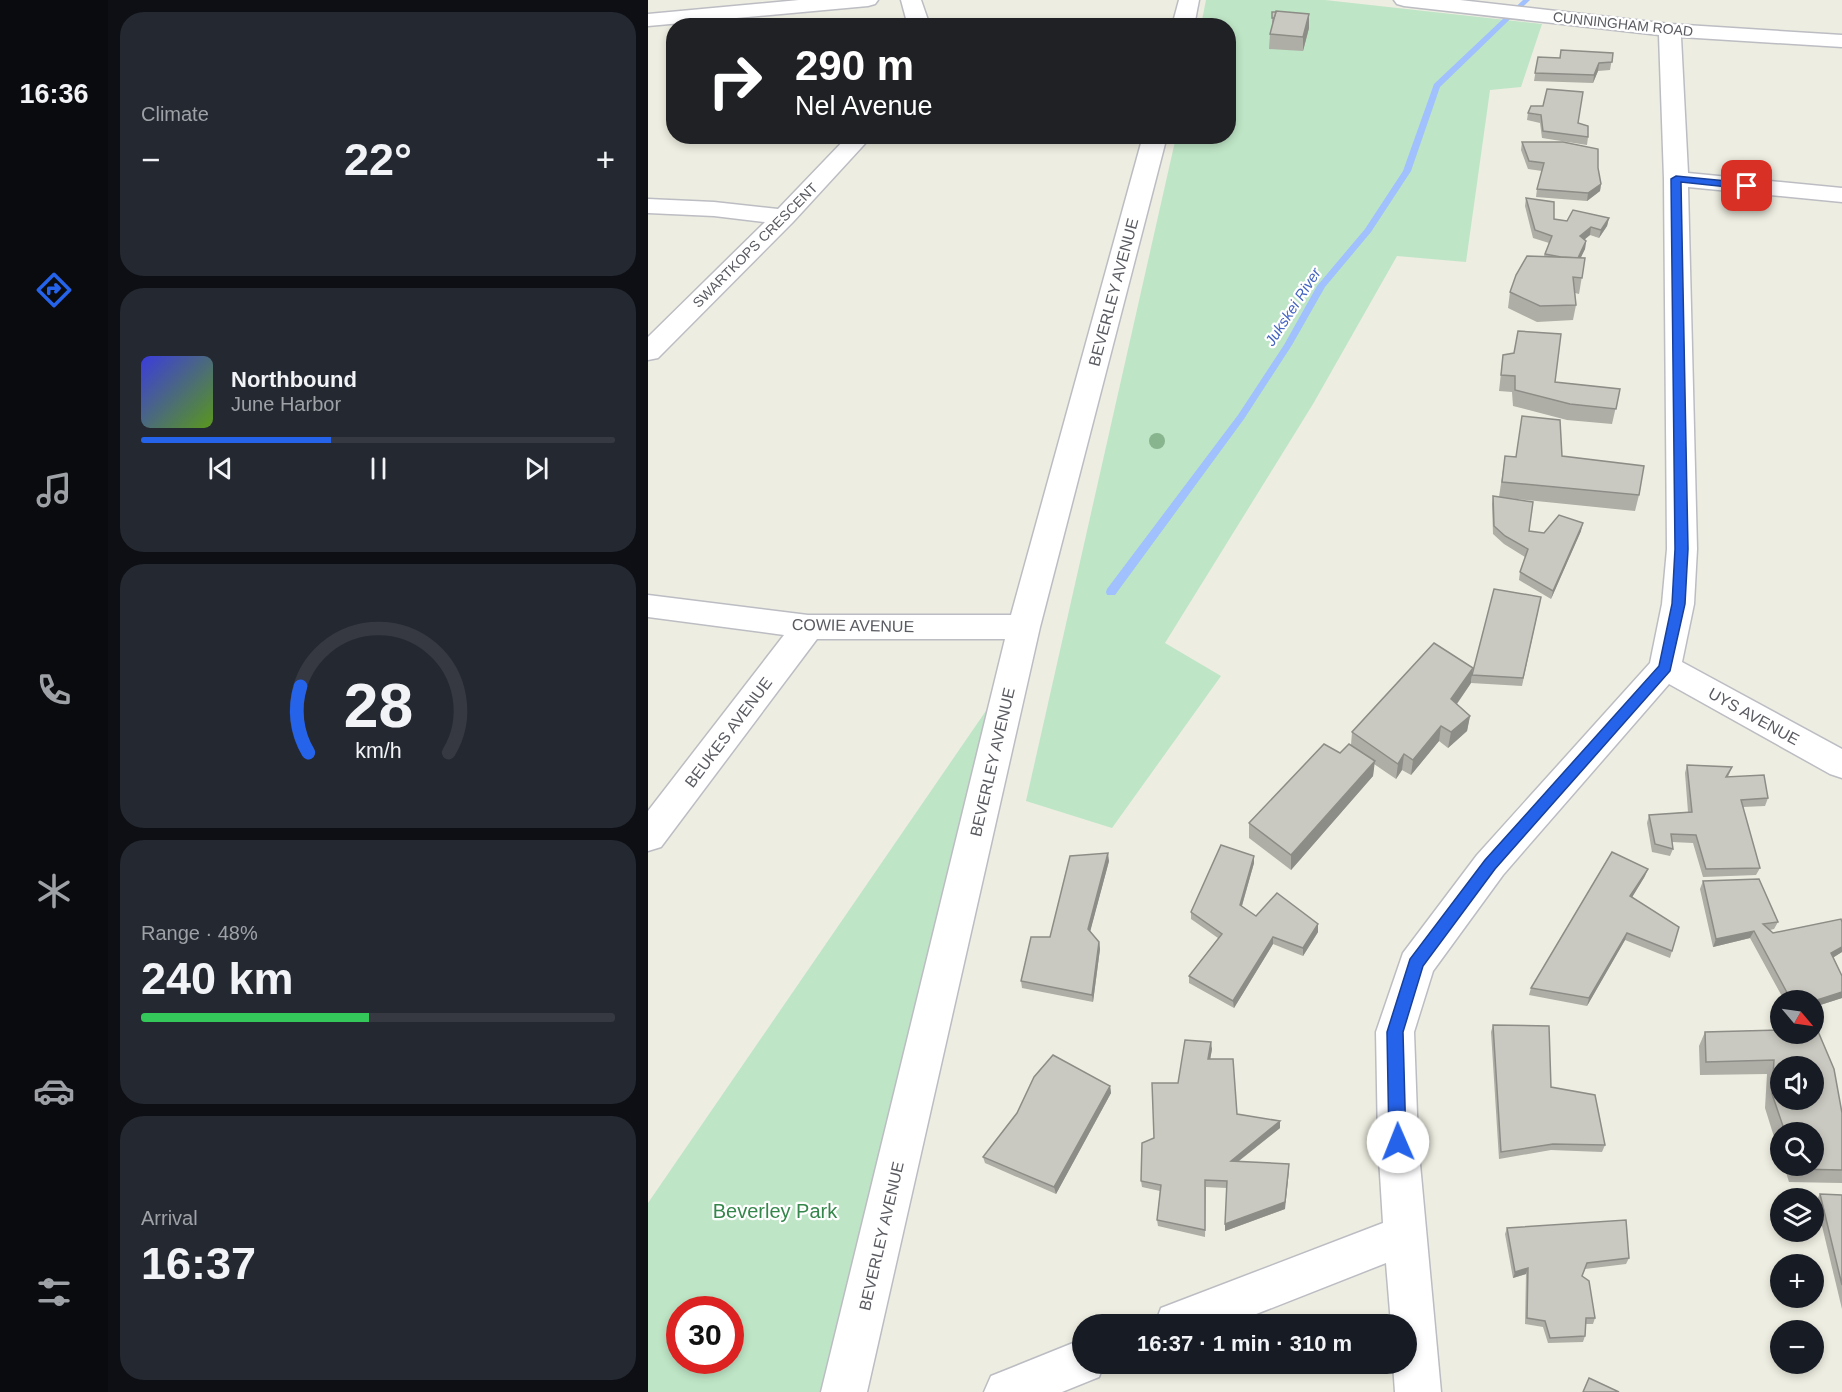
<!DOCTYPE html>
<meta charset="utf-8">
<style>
:root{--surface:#171b24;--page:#242831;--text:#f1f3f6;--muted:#9ea1a6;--line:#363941;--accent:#2563eb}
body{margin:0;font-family:Helvetica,sans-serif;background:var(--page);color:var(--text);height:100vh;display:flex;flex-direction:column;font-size:22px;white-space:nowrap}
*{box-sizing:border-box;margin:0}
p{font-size:20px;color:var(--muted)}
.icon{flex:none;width:33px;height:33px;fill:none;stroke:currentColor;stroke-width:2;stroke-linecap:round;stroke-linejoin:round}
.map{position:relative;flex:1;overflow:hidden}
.drawer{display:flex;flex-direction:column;gap:12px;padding:12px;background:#0d0f14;width:540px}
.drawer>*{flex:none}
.top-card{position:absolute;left:18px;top:18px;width:570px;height:126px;border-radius:24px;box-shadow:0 3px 9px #0003;background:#202124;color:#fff;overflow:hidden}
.needle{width:39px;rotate:119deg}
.buttons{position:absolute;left:1122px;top:990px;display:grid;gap:12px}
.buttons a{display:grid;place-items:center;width:54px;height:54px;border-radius:50%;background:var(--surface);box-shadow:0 3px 9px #0003;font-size:30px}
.speed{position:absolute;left:18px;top:1296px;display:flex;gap:12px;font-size:30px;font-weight:700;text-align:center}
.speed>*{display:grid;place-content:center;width:78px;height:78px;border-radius:50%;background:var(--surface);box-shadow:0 3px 9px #0003;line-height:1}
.speed .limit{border:9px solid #d22;background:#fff;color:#111}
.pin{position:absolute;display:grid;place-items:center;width:51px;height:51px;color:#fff;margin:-26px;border-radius:12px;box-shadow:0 3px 9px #0006}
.me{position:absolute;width:66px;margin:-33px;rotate:359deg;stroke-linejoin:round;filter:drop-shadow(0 0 4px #0008)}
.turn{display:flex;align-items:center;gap:21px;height:126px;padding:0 30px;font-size:27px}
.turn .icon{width:78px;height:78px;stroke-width:2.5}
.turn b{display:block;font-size:42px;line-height:51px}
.big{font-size:45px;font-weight:600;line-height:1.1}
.drawer .tile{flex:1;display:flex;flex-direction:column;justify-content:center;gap:9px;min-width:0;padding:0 21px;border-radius:24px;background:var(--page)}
.drawer .dial{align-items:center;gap:0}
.dial svg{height:156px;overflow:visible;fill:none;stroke:var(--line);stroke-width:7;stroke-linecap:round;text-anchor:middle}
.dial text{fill:var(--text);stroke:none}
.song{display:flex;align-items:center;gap:18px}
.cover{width:72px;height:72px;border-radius:9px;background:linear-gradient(135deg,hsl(240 70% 55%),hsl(90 70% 35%))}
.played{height:6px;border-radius:3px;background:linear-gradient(90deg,var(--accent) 40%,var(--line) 40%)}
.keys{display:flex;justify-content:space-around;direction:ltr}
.heat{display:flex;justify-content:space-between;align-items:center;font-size:33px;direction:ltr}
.charge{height:9px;border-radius:4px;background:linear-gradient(90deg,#34c759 48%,var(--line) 0)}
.trip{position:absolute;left:424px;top:1314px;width:345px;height:60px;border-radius:30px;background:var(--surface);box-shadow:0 3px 9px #0003;font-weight:600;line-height:60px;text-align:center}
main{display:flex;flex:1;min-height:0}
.menu{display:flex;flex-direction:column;width:108px;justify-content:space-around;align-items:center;background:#090b0e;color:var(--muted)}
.menu .icon{width:42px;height:42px}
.menu .active{color:var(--accent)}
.menu b{font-size:27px;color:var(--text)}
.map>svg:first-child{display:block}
</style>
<main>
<nav class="menu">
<b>16:36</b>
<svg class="icon active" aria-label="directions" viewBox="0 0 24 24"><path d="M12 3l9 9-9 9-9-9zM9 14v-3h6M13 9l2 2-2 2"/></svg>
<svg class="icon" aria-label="music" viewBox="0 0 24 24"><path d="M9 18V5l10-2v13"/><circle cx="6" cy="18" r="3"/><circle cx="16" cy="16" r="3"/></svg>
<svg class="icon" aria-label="phone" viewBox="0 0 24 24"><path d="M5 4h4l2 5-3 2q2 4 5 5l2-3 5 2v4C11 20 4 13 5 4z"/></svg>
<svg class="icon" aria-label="climate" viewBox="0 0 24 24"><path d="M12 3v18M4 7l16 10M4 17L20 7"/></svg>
<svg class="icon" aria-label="car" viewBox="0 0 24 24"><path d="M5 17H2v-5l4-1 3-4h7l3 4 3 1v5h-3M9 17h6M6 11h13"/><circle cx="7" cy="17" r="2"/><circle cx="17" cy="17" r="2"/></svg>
<svg class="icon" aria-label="filters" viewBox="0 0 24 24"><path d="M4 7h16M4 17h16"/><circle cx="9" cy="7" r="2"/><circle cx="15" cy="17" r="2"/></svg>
</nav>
<section class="drawer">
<div class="tile"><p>Climate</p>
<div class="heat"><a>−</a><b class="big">22°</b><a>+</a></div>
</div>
<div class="tile">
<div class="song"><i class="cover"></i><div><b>Northbound</b><p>June Harbor</p></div></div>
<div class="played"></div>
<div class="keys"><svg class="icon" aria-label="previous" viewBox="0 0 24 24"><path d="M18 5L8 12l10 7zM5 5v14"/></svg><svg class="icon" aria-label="pause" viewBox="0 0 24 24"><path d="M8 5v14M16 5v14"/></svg><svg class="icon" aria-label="next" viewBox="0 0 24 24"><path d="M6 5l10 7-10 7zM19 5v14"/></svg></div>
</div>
<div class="tile dial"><svg viewBox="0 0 100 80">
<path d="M14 69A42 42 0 1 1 86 69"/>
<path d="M14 69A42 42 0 0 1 10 35" stroke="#2563eb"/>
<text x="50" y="56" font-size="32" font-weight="700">28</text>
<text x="50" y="72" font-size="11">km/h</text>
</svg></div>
<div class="tile"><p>Range · 48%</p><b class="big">240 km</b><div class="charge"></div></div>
<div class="tile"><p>Arrival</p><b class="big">16:37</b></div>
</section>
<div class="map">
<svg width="1194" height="1392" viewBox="0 0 1194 1392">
<rect width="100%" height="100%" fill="#edede1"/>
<!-- green -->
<g fill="#bee5c6" fill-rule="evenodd">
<polygon points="558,0 677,0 894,24 873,87 842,90 818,262 749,256 665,404 517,643 573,676 464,828 378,801 528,137 580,136 580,26 553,25"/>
<path d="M366,670l-170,722h-196v-189zM32,1310h50v50h-50z"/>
</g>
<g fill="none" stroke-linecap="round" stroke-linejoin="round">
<!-- stream -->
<polygon fill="#a0c0fe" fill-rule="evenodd" points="875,0 882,0 792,87 763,171 723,232 677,287 644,345 596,419 467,595 459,595 458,592 459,589 590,415 636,345 669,286 717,229 755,171 786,84"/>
<defs>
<g id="minor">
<polygon points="151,0 230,0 227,4 220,6 0,26 0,14"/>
<polygon points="253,0 273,0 282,26 260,26"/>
<polygon points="531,0 551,0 546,26 524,26"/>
<polygon points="746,0 812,0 1022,24 1194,35 1194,47 1033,37 1040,173 1194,188 1194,202 1040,187 1049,549 1046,604 1034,662 1194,749 1194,778 1182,774 1021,684 855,875 785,971 766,1032 770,1142 793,1392 747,1392 745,1364 759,1364 759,1324 743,1324 738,1263 583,1324 507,1324 513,1308 735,1223 730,1142 728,1032 755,953 829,855 1002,663 1014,604 1019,549 1016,179 1011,35 756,6 749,4"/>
<polygon points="200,136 224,136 145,222 10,358 0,360 0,337 117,222 66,216 0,213 0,199 66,202 130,209"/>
<polygon points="495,136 519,136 392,627 219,1392 173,1392 357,639 169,639 13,847 0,851 0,811 136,635 0,617 0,595 160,615 363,615"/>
<polygon points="435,1339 435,1364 456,1364 451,1377 414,1392 336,1392 343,1376"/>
</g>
</defs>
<!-- minor casing -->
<use href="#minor" stroke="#bcbdc3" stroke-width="3"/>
<!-- minor -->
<use href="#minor" fill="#fff" fill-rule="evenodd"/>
</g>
<!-- trees -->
<circle fill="#88b48e" cx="509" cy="441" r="8"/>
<!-- wall -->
<g fill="#aeada6">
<polygon points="624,12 661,14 661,28 655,51 621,49 622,34 624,26"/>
<polygon points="965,53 962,70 950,71 945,83 886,81 890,57 912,58"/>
<polygon points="880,113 930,123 940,137 939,145 894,138 892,123 879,120"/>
<polygon points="874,142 950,168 953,184 952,191 939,201 888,197 889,189 894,171 880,169 873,150"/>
<polygon points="878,198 906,219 919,221 961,218 959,226 951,238 942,235 937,239 938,241 937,249 932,258 937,258 931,294 927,293 928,305 925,320 889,322 860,308 862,292 896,256 901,243 885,238 877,206"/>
<polygon points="855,355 907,382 972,389 964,424 919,420 865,406 864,392 851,391"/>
<polygon points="857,456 914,456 991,495 987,511 858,498 881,531 896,533 933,531 903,599 871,580 872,572 877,557 856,544 845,534 844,504 845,496 851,497"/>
<polygon points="893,597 874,686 823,683 824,675"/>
<polygon points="823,683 809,704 822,716 819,731 800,748 791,741 763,775 754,770 748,779 726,764 725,776 643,870 601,838 601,823 703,745 704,732"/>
<polygon points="1039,765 1084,767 1080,777 1120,798 1117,806 1095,807 1112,868 1108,875 1055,877 1045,843 1024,842 1025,849 1022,856 1004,852 999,823 1001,815 1040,812 1037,773"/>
<polygon points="606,856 606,863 594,906 608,916 670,932 655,956 625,944 586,1008 541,983 541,976 570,938 543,919 543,912"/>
<polygon points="461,861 442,931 451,942 452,949 445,1002 374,988 373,981 402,937"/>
<polygon points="997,876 984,897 1024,951 1022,958 977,940 939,1006 881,995 883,988"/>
<polygon points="1055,881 1130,922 1126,929 1122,930 1125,933 1194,922 1194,952 1185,957 1194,976 1194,998 1166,1007 1166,1000 1136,1000 1102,938 1065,947 1052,889"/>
<polygon points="845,1025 957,1145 954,1152 903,1150 851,1159 843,1032"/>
<polygon points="1132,1030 1194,1113 1194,1183 1141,1182 1136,1166 1166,1166 1166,1132 1132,1132 1132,1156 1117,1108 1119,1074 1052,1075 1051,1046 1057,1032"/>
<polygon points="564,1049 562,1059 589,1114 632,1121 632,1128 591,1161 637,1209 577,1231 579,1188 558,1187 557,1237 510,1226 509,1220 512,1191 494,1187 493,1181 506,1138 530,1083"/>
<polygon points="462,1086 463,1093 408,1194 337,1163 335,1157"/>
<polygon points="1172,1194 1194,1195 1194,1309 1168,1201"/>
<polygon points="859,1228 981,1258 978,1264 937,1269 934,1276 947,1318 945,1324 938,1324 937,1336 935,1342 900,1343 895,1327 877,1324 878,1274 865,1278 857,1234"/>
</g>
<!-- shaded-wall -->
<g fill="#8d8d87">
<polygon points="661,14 661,28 655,51 655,37"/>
<polygon points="951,63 950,71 945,83 946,75"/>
<polygon points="953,184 952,191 939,201 940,193"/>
<polygon points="961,218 959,226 951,238 953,230"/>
<polygon points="943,227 942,235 931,244 932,236"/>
<polygon points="938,241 937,249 928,268 929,260"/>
<polygon points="935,523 933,531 903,599 905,591"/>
<polygon points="825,668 823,683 801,715 803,699"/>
<polygon points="822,716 819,731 800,748 803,732"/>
<polygon points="793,726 791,741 763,775 765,760"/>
<polygon points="756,754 754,770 748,779 750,764"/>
<polygon points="727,761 725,776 643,870 643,855"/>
<polygon points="460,853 461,861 441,936 440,929"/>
<polygon points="606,856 606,863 592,912 592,905"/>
<polygon points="1000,869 997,876 980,904 982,896"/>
<polygon points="670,924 670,932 655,956 655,948"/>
<polygon points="1106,931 1102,938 1065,947 1068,939"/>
<polygon points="979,933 977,940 939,1006 941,998"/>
<polygon points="625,937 625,944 586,1008 585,1001"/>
<polygon points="451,942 452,949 445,1002 444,995"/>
<polygon points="1194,947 1194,952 1180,961 1183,953"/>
<polygon points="1194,992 1194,998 1166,1007 1166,1001"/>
<polygon points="563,1042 564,1049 561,1066 560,1059"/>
<polygon points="462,1086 463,1093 408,1194 406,1187"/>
<polygon points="632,1121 632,1128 583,1167 583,1161"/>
<polygon points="641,1170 637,1209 577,1231 577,1224"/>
<polygon points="880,1268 878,1274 865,1278 867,1272"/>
</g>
<!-- building -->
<g fill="#cac9c1" stroke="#8d8d87" stroke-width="1.5" fill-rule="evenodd">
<polygon points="628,11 661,14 655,37 622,34"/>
<polygon points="624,12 628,12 626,18 624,18"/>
<polygon points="913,50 965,53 964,62 951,63 946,75 887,73 890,57 912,58"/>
<polygon points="899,89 935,92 930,123 940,126 940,137 895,131 893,115 880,113 883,106 895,106"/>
<polygon points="874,142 915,142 950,149 950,168 953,184 940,193 889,189 896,163 881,161"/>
<polygon points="878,198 906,202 906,219 919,221 925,210 961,218 953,230 943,227 932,236 938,241 930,258 913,257 897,254 904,236 887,230"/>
<polygon points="879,256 937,258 934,278 925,277 928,305 892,306 862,292 868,275"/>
<polygon points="870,331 913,334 907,382 972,389 968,409 922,404 867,390 867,376 853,375 855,355 866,353"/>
<polygon points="874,416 912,420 914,456 996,466 991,495 854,482 857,456 868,457"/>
<polygon points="845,496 885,502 881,531 896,533 911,515 935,523 905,591 872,572 880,549 857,536 846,526"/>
<polygon points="846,589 893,597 875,678 824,675"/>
<polygon points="786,643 825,668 803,699 822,716 803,732 793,726 765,760 756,754 750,764 704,732"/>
<polygon points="676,744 692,753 701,744 727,761 643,855 601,823"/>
<polygon points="1039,765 1084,767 1078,777 1116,775 1120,798 1093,800 1112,868 1058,869 1048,835 1023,834 1025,849 1007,844 1001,815 1044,812"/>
<polygon points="573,845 606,856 592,905 608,916 629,893 670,924 655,948 625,937 585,1001 541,976 574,934 543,912"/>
<polygon points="964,852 1000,869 982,896 1031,927 1024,951 979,933 941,998 883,988"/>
<polygon points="460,853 440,929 451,942 444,995 373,981 383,937 402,937 422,856"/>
<polygon points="1111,879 1130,922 1115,924 1125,933 1193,919 1194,922 1194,947 1183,953 1194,976 1194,992 1166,1001 1143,1000 1106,931 1068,939 1055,881"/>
<polygon points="845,1025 901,1026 903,1087 947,1095 957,1145 905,1144 853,1152"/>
<path d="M1166,1029h3l17,40 8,44v57l-46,-1 -1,-3h19v-34h-29l-13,-38 2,-34 -68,2 -1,-30 75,-2v4h34zM1132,1066h34v34h-34z"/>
<polygon points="537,1040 563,1042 560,1059 585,1059 589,1114 632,1121 583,1161 641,1164 637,1202 577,1224 579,1181 557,1180 557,1230 509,1220 513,1185 493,1181 494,1143 506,1138 504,1083 530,1083"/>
<polygon points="405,1055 462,1086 406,1187 335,1157 369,1113 386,1077"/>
<polygon points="1172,1194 1194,1195 1194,1285"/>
<polygon points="978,1220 981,1258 939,1263 934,1276 941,1281 947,1318 938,1318 937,1336 902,1338 897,1321 879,1318 880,1268 867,1272 859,1228"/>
<polygon points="941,1378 971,1392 935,1392"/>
</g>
<!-- route -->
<polygon fill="#2563eb" stroke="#184099" stroke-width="1.5" points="1028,176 1099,183 1104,186 1099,189 1033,182 1040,549 1037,604 1022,671 847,869 775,966 755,1032 758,1142 756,1147 750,1150 744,1147 741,1142 739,1032 762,959 837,860 1011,666 1024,604 1027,549 1023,179"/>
<g text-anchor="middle" stroke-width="4.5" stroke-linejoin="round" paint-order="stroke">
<!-- far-street labels -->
<g font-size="14" fill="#5a5c62" stroke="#fff">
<text transform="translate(975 24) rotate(6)" y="5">CUNNINGHAM ROAD</text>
<text transform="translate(107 245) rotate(-45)" y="5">SWARTKOPS CRESCENT</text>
</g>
<!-- far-water labels -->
<g font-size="15" font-style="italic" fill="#4364c2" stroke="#fff">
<text transform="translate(645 307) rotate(-57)" y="5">Jukskei River</text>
</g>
<!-- street labels -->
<g font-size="16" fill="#5a5c62" stroke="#fff">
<text transform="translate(465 292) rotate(-75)" y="6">BEVERLEY AVENUE</text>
<text transform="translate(205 625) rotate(1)" y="6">COWIE AVENUE</text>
<text transform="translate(1106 716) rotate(29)" y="6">UYS AVENUE</text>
<text transform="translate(80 732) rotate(-53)" y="6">BEUKES AVENUE</text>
<text transform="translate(344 762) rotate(-77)" y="6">BEVERLEY AVENUE</text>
<text transform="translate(233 1236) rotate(-77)" y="6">BEVERLEY AVENUE</text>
</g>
<!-- near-park labels -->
<g font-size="20" fill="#35864b" stroke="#fff">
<text x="127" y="1218">Beverley Park</text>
</g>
</g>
</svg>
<div class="buttons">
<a><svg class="needle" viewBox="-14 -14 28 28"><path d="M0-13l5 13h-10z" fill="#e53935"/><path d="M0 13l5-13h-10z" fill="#9ea1a6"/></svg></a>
<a><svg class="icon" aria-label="sound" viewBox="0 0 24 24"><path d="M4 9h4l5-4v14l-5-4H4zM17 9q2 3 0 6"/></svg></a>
<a><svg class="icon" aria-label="search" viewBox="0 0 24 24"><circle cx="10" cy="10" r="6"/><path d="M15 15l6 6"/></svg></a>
<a><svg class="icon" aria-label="layers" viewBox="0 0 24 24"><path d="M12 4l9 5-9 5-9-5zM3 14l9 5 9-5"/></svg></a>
<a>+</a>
<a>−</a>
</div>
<div class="speed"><div class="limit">30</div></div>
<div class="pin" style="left:1099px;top:186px;background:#d93025"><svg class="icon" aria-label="arrive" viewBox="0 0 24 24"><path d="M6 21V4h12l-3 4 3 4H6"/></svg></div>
<svg class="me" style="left:750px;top:1142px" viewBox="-20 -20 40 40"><circle r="19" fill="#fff"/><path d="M0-13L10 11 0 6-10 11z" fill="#2563eb"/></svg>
<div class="trip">16:37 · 1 min · 310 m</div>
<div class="top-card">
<div class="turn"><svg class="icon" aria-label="right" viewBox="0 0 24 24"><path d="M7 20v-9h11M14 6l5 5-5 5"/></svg><div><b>290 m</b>Nel Avenue</div></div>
</div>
</div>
</main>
